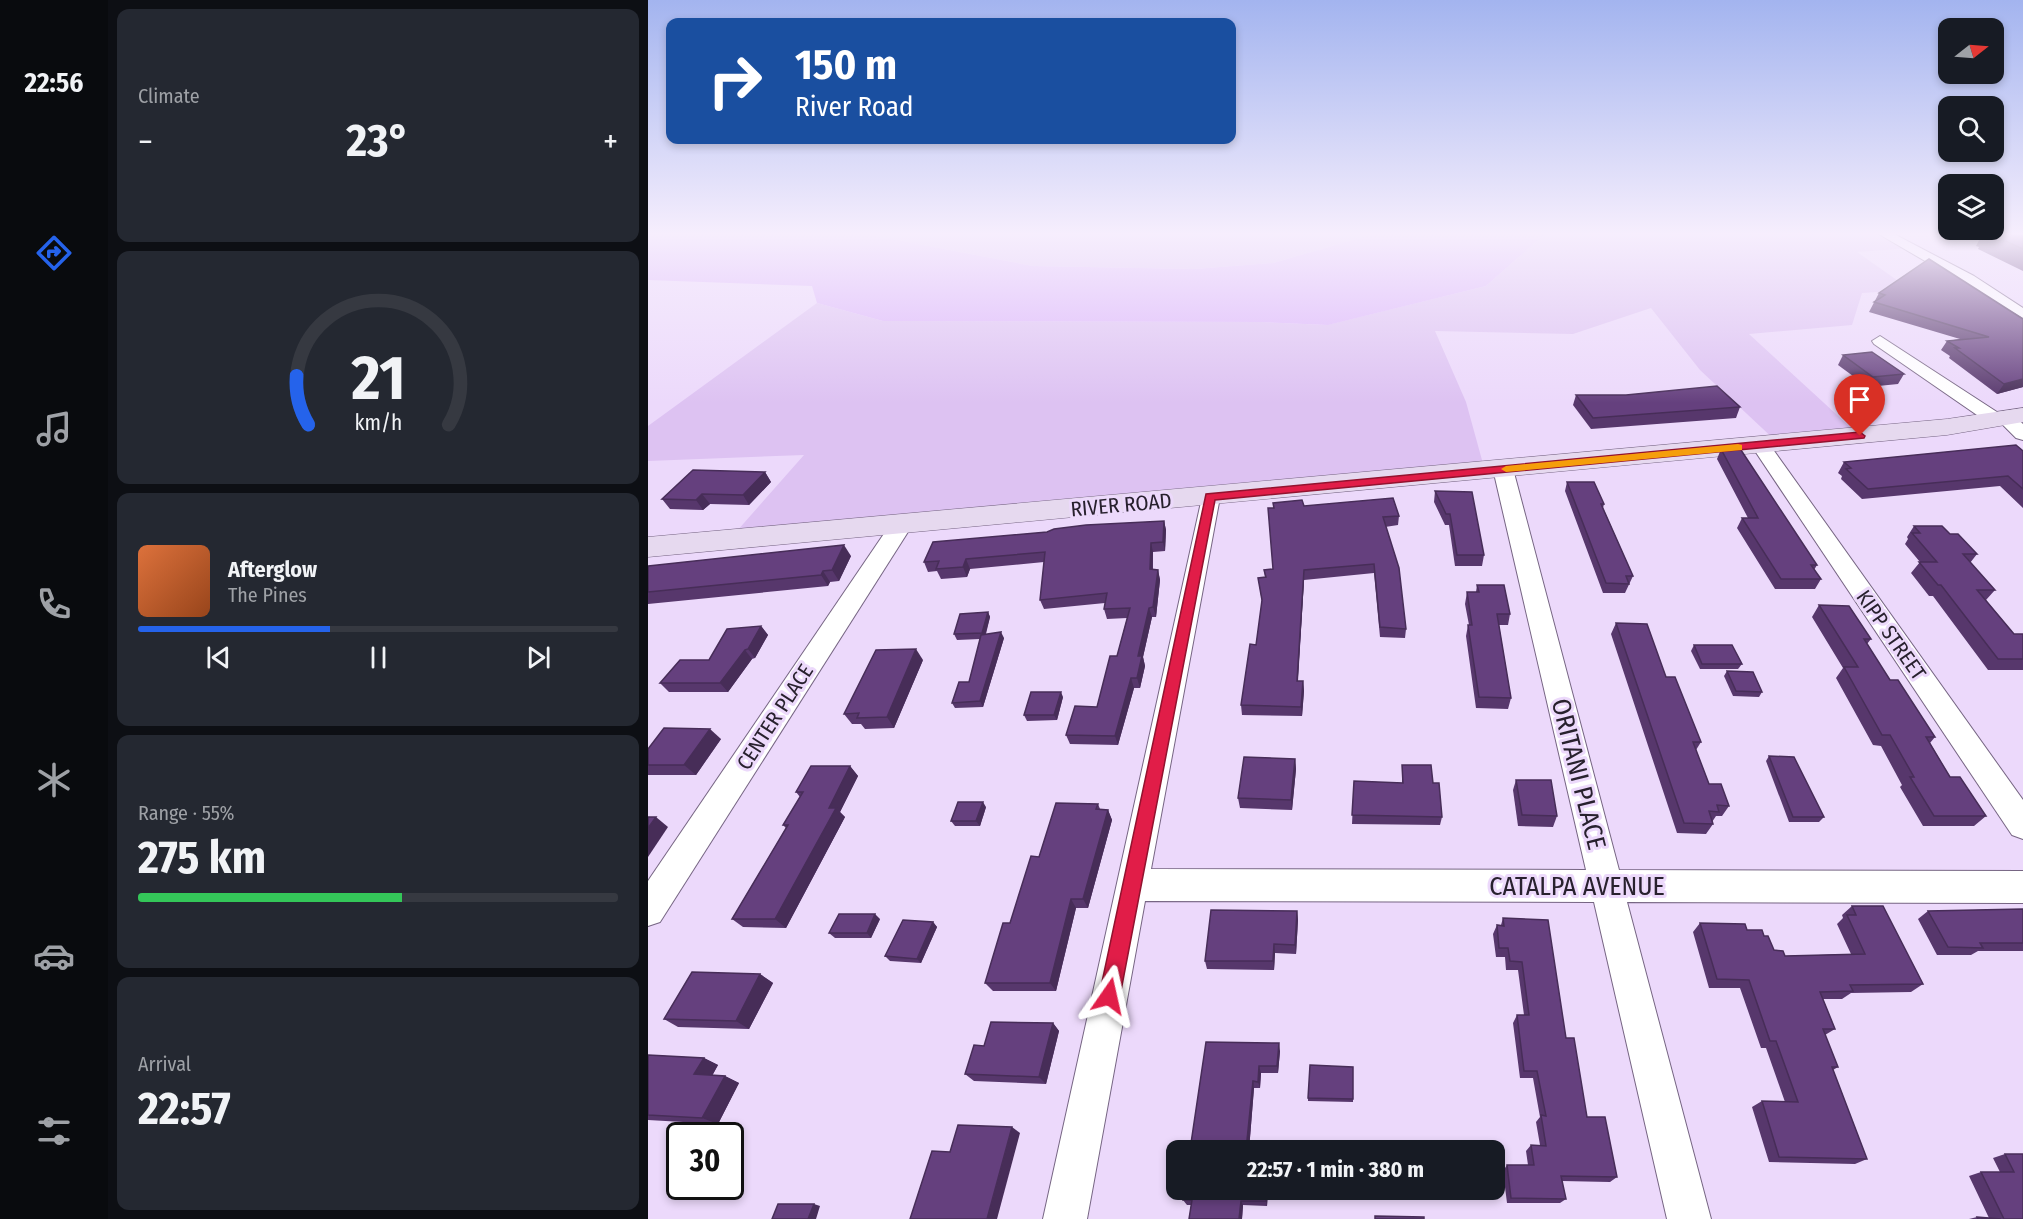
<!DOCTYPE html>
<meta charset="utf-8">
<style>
:root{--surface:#171b24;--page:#242831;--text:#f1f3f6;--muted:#9ea1a6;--line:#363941;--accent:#2563eb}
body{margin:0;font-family:"Fira Sans Condensed",sans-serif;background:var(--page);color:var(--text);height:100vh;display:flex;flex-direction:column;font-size:22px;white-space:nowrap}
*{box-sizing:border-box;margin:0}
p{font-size:20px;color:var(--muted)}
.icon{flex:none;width:33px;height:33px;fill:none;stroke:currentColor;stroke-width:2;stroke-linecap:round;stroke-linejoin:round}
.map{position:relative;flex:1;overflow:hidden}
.panel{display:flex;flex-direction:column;gap:9px;padding:9px;background:#0d0f14;width:540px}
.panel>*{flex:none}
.top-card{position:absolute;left:18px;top:18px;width:570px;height:126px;border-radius:12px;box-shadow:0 3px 9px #0003;background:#1a4fa0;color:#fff;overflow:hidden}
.needle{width:39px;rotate:73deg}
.buttons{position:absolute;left:1290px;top:18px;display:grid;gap:12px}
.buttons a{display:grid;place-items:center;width:66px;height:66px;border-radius:12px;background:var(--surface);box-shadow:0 3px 9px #0003;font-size:30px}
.speed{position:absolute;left:18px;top:1122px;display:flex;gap:12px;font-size:30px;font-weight:700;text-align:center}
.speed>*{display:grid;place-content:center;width:78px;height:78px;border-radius:50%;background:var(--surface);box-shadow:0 3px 9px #0003;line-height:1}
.speed .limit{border:3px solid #111;border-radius:9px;background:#fff;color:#111}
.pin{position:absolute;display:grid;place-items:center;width:51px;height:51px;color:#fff;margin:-62px -26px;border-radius:50% 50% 50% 0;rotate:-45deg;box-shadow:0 0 6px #0007}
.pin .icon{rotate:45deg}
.me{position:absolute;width:66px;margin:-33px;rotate:11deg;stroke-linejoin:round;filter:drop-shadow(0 0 4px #0008)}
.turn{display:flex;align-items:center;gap:21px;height:126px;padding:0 30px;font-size:27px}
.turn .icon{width:78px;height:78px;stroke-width:2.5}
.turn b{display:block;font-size:42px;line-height:51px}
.big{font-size:45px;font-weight:700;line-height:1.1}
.panel .widget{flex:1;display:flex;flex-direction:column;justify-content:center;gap:9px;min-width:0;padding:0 21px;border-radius:12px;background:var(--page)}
.panel .dial{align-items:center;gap:0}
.dial svg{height:156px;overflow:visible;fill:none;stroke:var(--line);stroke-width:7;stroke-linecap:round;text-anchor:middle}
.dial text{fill:var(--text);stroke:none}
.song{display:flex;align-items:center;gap:18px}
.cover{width:72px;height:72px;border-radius:9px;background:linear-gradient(135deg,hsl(20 70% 55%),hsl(20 70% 35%))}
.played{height:6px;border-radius:3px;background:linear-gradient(90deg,var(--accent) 40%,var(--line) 40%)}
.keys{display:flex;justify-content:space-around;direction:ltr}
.heat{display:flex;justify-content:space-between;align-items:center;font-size:33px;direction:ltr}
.charge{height:9px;border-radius:4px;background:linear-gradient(90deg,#34c759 55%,var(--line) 0)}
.trip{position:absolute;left:518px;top:1140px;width:339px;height:60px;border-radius:12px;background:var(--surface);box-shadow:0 3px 9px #0003;font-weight:700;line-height:60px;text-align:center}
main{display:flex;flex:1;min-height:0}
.tab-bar{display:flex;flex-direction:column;width:108px;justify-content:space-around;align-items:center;background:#090b0e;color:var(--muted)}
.tab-bar .icon{width:42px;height:42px}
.tab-bar .current{color:var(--accent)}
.tab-bar b{font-size:27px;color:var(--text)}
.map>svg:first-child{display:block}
</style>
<main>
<nav class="tab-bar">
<b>22:56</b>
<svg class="icon current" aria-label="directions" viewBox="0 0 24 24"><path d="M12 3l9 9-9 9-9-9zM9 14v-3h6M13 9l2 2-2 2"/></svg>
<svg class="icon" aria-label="music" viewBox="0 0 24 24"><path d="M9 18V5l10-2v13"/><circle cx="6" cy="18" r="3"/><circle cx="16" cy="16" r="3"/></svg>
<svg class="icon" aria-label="phone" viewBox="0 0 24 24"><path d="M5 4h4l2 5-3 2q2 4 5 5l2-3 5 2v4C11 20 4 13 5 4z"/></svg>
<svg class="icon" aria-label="climate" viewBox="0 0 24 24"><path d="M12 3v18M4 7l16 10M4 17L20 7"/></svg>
<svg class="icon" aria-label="car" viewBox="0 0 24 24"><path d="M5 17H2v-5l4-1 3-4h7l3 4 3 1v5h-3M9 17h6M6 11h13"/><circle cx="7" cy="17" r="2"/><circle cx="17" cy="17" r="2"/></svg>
<svg class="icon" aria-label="filters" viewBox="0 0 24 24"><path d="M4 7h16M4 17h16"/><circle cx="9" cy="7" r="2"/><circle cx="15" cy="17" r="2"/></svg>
</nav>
<section class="panel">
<div class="widget"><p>Climate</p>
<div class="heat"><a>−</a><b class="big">23°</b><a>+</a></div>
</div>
<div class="widget dial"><svg viewBox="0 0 100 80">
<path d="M14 69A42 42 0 1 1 86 69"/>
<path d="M14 69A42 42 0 0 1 8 44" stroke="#2563eb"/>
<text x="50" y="56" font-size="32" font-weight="700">21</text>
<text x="50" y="72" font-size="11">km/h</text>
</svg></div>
<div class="widget">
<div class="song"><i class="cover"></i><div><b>Afterglow</b><p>The Pines</p></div></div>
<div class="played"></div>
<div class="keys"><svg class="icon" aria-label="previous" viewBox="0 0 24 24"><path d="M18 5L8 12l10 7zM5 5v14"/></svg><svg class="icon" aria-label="pause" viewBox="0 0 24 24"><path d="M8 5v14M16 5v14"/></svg><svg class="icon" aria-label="next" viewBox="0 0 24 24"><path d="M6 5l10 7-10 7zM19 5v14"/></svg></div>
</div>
<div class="widget"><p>Range · 55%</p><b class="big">275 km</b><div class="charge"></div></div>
<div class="widget"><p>Arrival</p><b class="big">22:57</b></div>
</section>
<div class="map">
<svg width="1375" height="1219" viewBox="0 0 1375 1219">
<rect width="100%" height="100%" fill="#ecd9fb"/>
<!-- green -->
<g fill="#ddc2f2">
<polygon points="213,233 729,233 625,263 546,269 385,266"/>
<polygon points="898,233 1235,233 1264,248 1209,252 1263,290 1214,293 1204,325 1101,334 1212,436 1130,443 1052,370 1003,308 925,334 787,331 818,402 837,471 81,540 156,455 0,461 0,426 169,303 235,321 613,322 679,325 838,286"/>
</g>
<!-- water -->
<polygon fill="#dbb3fa" points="0,233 213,233 385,266 546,269 625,263 729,233 898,233 838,286 680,325 613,322 235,321 169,303 164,286 0,280"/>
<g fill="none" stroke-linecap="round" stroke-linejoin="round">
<defs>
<g id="street">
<polygon points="1229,233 1244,233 1326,276 1375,308 1375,318"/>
<polygon points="1232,336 1352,414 1364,414 1375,424 1375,440 1368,438 1354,424 1342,424 1226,344 1224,341"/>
<polygon points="1112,439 1119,441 1375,800 1375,839 1364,835 1103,445"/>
<polygon points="855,463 865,469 971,870 1375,871 1375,903 979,902 1063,1219 1019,1219 946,902 497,901 439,1219 395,1219 555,493 569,493 572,497 503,869 938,870 845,469"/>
<polygon points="254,517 262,519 265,524 12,922 0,926 0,881 246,519"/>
</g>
<polygon id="secondary" points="1375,408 1375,422 1299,435 0,557 0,537 1299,419"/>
</defs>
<!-- street casing -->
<use href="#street" stroke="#766583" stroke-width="2"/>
<!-- secondary casing -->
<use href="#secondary" stroke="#766583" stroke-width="1"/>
<!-- street -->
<use href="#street" fill="#fff" fill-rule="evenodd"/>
<!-- secondary -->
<use href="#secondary" fill="#e6d9ef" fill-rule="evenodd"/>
</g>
<!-- wall -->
<g fill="#57376c">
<polygon points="1335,233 1375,233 1375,271 1330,249 1331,247 1328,246"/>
<polygon points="1231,293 1375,319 1375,387 1349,394 1301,358 1302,356 1293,350 1299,341 1312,339 1221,312"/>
<polygon points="1195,355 1256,374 1250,384 1220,387 1190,365"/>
<polygon points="928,395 978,395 1092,407 1088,418 943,429 925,405"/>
<polygon points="1073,449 1169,565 1166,570 1173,579 1167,589 1127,589 1089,528 1094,518 1100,518 1069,459"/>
<polygon points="1375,451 1375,508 1352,486 1214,499 1193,479 1194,476 1190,473 1196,462"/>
<polygon points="117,472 123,482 101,505 62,504 55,510 22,509 14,499"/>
<polygon points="919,482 956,504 955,508 985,576 977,593 955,593 917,491"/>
<polygon points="787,491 836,555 834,566 807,566 801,525 797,525 786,502"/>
<polygon points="625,503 751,516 750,525 737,527 758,629 757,638 732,637 726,573 656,580 650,681 655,681 656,691 654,716 594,715 593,705 608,645 614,602 610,578 617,578 616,570 625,569"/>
<polygon points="516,521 518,530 517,551 505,552 505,569 510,570 512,580 508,617 504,617 495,657 497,666 492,688 486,688 470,745 422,744 418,735 449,707 469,656 479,618 459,619 456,609 457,603 396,609 392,600 396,562 322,569 319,577 293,579 289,571 280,572 276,562 399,532"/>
<polygon points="1266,526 1302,534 1329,554 1322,563 1347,590 1338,600 1366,634 1375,634 1375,670 1340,670 1285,596 1281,596 1263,573 1272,562 1257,544 1260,539 1259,537"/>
<polygon points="203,556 191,581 182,582 180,586 0,604 0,566"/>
<polygon points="829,585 862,614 860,625 851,625 863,698 860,709 828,708 818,636 820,625 821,625 817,604 819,592 828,592"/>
<polygon points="1171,605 1223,639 1219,644 1242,680 1287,737 1282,743 1302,777 1338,816 1326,826 1275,826 1252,787 1254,785 1233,746 1225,745 1188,678 1195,668 1164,617"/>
<polygon points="340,612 342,617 338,634 356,638 335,707 307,708 304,703 321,682 332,639 309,640 306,634"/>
<polygon points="968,623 1018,677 1053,742 1048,750 1061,784 1081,806 1074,816 1068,816 1064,822 1065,824 1058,834 1029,833 963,634"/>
<polygon points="113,626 120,635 107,658 104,659 80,692 21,692 12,683 61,660"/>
<polygon points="1046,645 1094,664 1090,669 1052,669 1043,651"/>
<polygon points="275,660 246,728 217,729 213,724 204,724 196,714"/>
<polygon points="1079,671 1114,692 1111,697 1085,696 1076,676"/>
<polygon points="415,697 409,720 379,721 376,715"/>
<polygon points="73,739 48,775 0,775 0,749"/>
<polygon points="1121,756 1176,817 1171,822 1141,822 1118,761"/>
<polygon points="647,759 648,769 644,810 592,808 590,798"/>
<polygon points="754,765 785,783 794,817 792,825 704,824 706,781 754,783"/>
<polygon points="202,766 210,776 192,812 197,817 138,928 95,927 84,919 138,828 135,825 152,797 148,792"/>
<polygon points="868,780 909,816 905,827 870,826 865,790"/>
<polygon points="450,804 452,809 460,810 464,820 440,908 428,908 408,991 345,991 337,983 391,857"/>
<polygon points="338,807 332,826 307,826 303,821"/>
<polygon points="1204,906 1275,984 1263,992 1203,993 1194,999 1175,999 1187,1029 1177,1035 1190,1067 1185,1070 1219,1159 1207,1164 1121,1162 1104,1107 1114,1101 1137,1102 1118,1048 1113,1048 1092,988 1061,988 1045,932 1052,923 1099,930 1116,936 1126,950 1137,956 1203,954 1189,924 1195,918 1194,915"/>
<polygon points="1375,909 1375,951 1330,951 1323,955 1289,955 1270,919 1280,911"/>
<polygon points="649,911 650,920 648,954 627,953 626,970 559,969 557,961"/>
<polygon points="855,918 918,1038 939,1117 969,1177 962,1182 914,1181 918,1199 912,1203 859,1203 855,1171 859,1165 880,1165 878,1151 883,1145 892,1145 888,1122 892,1117 885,1078 872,1078 865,1023 869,1015 876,1015 870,970 858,970 857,957 848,957 845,934 849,925 853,925"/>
<polygon points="232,919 223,938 187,938 181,933"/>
<polygon points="285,922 289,927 273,963 242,961 237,956"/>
<polygon points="112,974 125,983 101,1029 30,1027 16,1019"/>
<polygon points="405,1023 411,1031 398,1084 326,1081 317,1074 336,1046"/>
<polygon points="558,1042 632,1051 630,1073 613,1073 612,1088 606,1088 601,1150 542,1150"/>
<polygon points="0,1055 56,1058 70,1065 64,1076 77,1076 91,1083 70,1124 0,1120"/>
<polygon points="705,1067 705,1102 660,1101 660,1098"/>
<polygon points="1357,1154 1375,1154 1375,1219 1321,1219 1329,1217 1341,1218 1321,1176 1333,1172 1352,1172 1345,1158"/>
<polygon points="620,1190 619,1206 595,1205 594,1219 541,1219 543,1205 539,1205 535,1200"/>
</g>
<!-- shaded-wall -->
<g fill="#472d58">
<polygon points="1375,379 1375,387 1349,394 1356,384"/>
<polygon points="117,472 123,482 101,505 95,495"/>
<polygon points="54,494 62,504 55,510 48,500"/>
<polygon points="516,521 518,530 517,551 515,542"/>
<polygon points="503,543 505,552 504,578 502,569"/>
<polygon points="196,545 203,556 191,581 184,570"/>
<polygon points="318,559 322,569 319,577 315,567"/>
<polygon points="510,570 512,580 508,617 505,607"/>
<polygon points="656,570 656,580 649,691 649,681"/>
<polygon points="175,571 182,582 180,586 173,575"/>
<polygon points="501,608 504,617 495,657 497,666 492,688 489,678 490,656"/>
<polygon points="340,612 342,617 336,639 334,633"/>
<polygon points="113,626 120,635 107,658 100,649"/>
<polygon points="353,632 356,638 335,707 332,701"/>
<polygon points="268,649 275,660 246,728 239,717"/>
<polygon points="97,650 104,659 80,692 72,683"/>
<polygon points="483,678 486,688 470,745 467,736"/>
<polygon points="655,681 656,691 654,716 653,707"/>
<polygon points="413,692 415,697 409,720 406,715"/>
<polygon points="62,729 73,739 48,775 36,765"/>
<polygon points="647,759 648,769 644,810 643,800"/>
<polygon points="202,766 210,776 192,812 197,817 138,928 127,919 181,808"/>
<polygon points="335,802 338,807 332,826 328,821"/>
<polygon points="460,810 464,820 440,908 435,899"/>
<polygon points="8,817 20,827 0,857 0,828"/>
<polygon points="423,899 428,908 408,991 402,983"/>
<polygon points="649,911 650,920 648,954 647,945"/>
<polygon points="227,914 232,919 223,938 219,933"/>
<polygon points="285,922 289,927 273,963 269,959"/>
<polygon points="626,944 627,953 626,970 625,961"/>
<polygon points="112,974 125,983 101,1029 88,1021"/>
<polygon points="405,1023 411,1031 398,1084 391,1077"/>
<polygon points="631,1043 632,1051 630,1073 629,1066"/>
<polygon points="56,1058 70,1065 61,1081 46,1074"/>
<polygon points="611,1066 613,1073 612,1088 610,1082"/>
<polygon points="77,1076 91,1083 70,1124 54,1118"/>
<polygon points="605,1081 606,1088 601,1150 598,1150"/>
<polygon points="364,1127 372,1133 349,1219 339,1219"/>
<polygon points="618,1190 620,1190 619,1206 618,1201"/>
<polygon points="593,1201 595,1205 594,1219 591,1219"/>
<polygon points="166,1204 172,1206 168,1219 160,1219"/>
</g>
<!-- building -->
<g fill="#65407e" stroke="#472d58" stroke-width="1.5">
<polygon points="1340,233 1375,233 1375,249"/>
<polygon points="1281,259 1375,319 1375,379 1356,384 1307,348 1311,348 1299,341 1341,337 1226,302 1237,295 1231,293"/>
<polygon points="1224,352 1256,374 1225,377 1195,355"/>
<polygon points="1069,386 1092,407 945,418 928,395 978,395"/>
<polygon points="1368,445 1375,451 1375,489 1360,476 1220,489 1198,469 1203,468 1196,462"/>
<polygon points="1091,447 1169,565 1163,565 1173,579 1133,579 1094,518 1110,518 1073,449"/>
<polygon points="45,470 117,472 95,495 54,494 48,500 14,499"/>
<polygon points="919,482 946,482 956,504 953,504 985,576 978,576 981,584 958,583"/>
<polygon points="787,491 824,492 836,555 809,555 802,514 798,514"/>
<polygon points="745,498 751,516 735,517 751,568 758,629 732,627 726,564 656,570 649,681 655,681 653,707 593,705 602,644 608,645 614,600 610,578 618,577 616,570 625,569 620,508 626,508 625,503 654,500 656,506"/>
<polygon points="516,521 515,542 503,543 502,569 510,570 505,607 501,608 490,656 494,656 489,678 483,678 467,736 418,735 427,706 449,707 462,656 469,656 482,608 456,609 459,593 392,600 397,552 318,559 315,567 288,569 291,561 276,562 285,542 399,532 406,529 438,525"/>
<polygon points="1266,526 1294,526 1302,534 1310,534 1329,554 1315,554 1347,590 1329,590 1366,634 1375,634 1375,659 1350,659 1293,585 1290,585 1271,562 1289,562 1264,533 1272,533"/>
<polygon points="196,545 184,570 175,571 173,575 0,592 0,566"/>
<polygon points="829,585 856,585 862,614 849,614 863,698 831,697 820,625 824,625 819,592 831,592"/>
<polygon points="1171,605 1201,606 1223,639 1216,639 1242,680 1250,680 1287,737 1278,737 1302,777 1312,777 1338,816 1286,816 1262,777 1266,777 1242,735 1234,735 1196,667 1210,667"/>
<polygon points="340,612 334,633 306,634 312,614"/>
<polygon points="968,623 999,624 1018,677 1027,677 1053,742 1045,742 1061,784 1073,784 1081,806 1069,805 1071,812 1061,811 1065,824 1036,823"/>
<polygon points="113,626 100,649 97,650 72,683 12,683 32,660 61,660 79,629"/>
<polygon points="353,632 332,701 304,703 311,682 321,682 333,635"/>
<polygon points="1046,645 1084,645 1094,664 1054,664"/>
<polygon points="268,649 239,717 209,718 211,713 196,714 228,650"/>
<polygon points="1079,671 1105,672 1114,692 1088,691"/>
<polygon points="383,692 413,692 406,715 376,715"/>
<polygon points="16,728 62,729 36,765 0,765 0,749"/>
<polygon points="1121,756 1146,757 1176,817 1145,817"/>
<polygon points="596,757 647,759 643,800 590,798"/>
<polygon points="754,765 783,765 785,783 791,783 794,817 704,815 706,781 755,783"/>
<polygon points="163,766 202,766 181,808 188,808 127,919 84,919 140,825 135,825 155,792 148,792"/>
<polygon points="868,780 903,780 909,816 874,815"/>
<polygon points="310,802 335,802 328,821 303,821"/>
<polygon points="408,803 450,804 448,809 460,810 435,899 423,899 402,983 337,983 355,923 362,923 383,856 391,857"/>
<polygon points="0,817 8,817 0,828"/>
<polygon points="1204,906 1235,906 1275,984 1202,985 1205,991 1172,992 1187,1029 1175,1029 1190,1067 1184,1067 1219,1159 1131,1157 1114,1101 1150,1102 1128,1041 1122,1041 1101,980 1069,979 1052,923 1097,924 1099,930 1114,930 1116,936 1120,936 1126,950 1135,951 1137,956 1217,954 1199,915 1208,915"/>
<polygon points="1375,909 1375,943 1332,943 1335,948 1300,947 1280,911"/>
<polygon points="563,910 649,911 647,945 626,944 625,961 557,961"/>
<polygon points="191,914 227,914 219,933 181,933"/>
<polygon points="855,918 900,920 918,1038 926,1038 939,1117 957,1117 969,1177 913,1176 918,1199 863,1198 859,1165 886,1165 883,1145 898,1146 893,1115 898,1116 889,1071 876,1071 869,1015 881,1015 874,962 862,961 860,948 851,948 849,925 856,926"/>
<polygon points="255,920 285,922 269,959 237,956"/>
<polygon points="44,972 112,974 88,1021 16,1019"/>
<polygon points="343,1022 405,1023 391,1077 317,1074 326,1045 336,1046"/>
<polygon points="558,1042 631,1043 629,1066 611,1066 610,1082 605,1081 598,1150 542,1150"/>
<polygon points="0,1055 56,1058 46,1074 77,1076 54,1118 0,1115"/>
<polygon points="662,1065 705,1067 705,1099 660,1098"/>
<polygon points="310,1125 364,1127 339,1219 262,1219 284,1151 302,1152"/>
<polygon points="1357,1154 1375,1154 1375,1219 1356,1219 1333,1172 1366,1172"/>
<polygon points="537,1190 618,1190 618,1201 593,1201 591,1219 541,1219 544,1200 535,1200"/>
<polygon points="130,1204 166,1204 160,1219 124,1219"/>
<polygon points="727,1216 776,1217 776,1219 727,1219"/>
<polygon points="1329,1217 1353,1219 1330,1219"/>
</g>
<!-- sky -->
<linearGradient id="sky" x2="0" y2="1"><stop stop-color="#a3b4ef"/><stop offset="0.58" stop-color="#f6eefd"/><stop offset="1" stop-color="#f6eefd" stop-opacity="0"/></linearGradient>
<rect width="1375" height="403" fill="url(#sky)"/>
<!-- route -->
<polygon fill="#e11d48" stroke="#92132f" stroke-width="1.5" points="1212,432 1217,436 1216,438 567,500 472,996 469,1004 461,1007 454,1004 451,996 558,494"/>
<!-- slow -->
<polygon fill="#f59e0b" points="1090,444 1094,445 1094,450 858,472 853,469 858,466"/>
<g text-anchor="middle" stroke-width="6" stroke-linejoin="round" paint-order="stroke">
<!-- street labels -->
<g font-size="21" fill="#28212e" stroke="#ecd9fb">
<text transform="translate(473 505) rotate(-5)" y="7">RIVER ROAD</text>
<text transform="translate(1243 635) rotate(55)" y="7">KIPP STREET</text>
<text transform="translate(127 717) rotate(-57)" y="7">CENTER PLACE</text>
</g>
<!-- near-street labels -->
<g font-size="26" fill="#28212e" stroke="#ecd9fb">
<text transform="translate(931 774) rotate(76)" y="9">ORITANI PLACE</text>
<text x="929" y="895">CATALPA AVENUE</text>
</g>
</g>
</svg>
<div class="buttons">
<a><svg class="needle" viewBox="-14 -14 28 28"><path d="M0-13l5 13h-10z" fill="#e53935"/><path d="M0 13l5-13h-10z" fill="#9ea1a6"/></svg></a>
<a><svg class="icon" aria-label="search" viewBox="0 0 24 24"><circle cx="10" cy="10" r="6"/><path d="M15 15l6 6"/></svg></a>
<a><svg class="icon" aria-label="layers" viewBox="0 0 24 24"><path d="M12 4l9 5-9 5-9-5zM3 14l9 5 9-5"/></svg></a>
</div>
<div class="speed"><div class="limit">30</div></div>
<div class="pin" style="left:1212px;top:436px;background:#d93025"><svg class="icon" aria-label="arrive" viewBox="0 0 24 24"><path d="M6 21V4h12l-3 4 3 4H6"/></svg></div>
<svg class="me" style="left:461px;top:996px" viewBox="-20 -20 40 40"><path d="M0-17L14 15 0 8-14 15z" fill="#e11d48" stroke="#fff" stroke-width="4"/></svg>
<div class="trip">22:57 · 1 min · 380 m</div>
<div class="top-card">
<div class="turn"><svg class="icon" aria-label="right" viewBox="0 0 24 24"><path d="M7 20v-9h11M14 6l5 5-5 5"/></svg><div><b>150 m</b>River Road</div></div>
</div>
</div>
</main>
